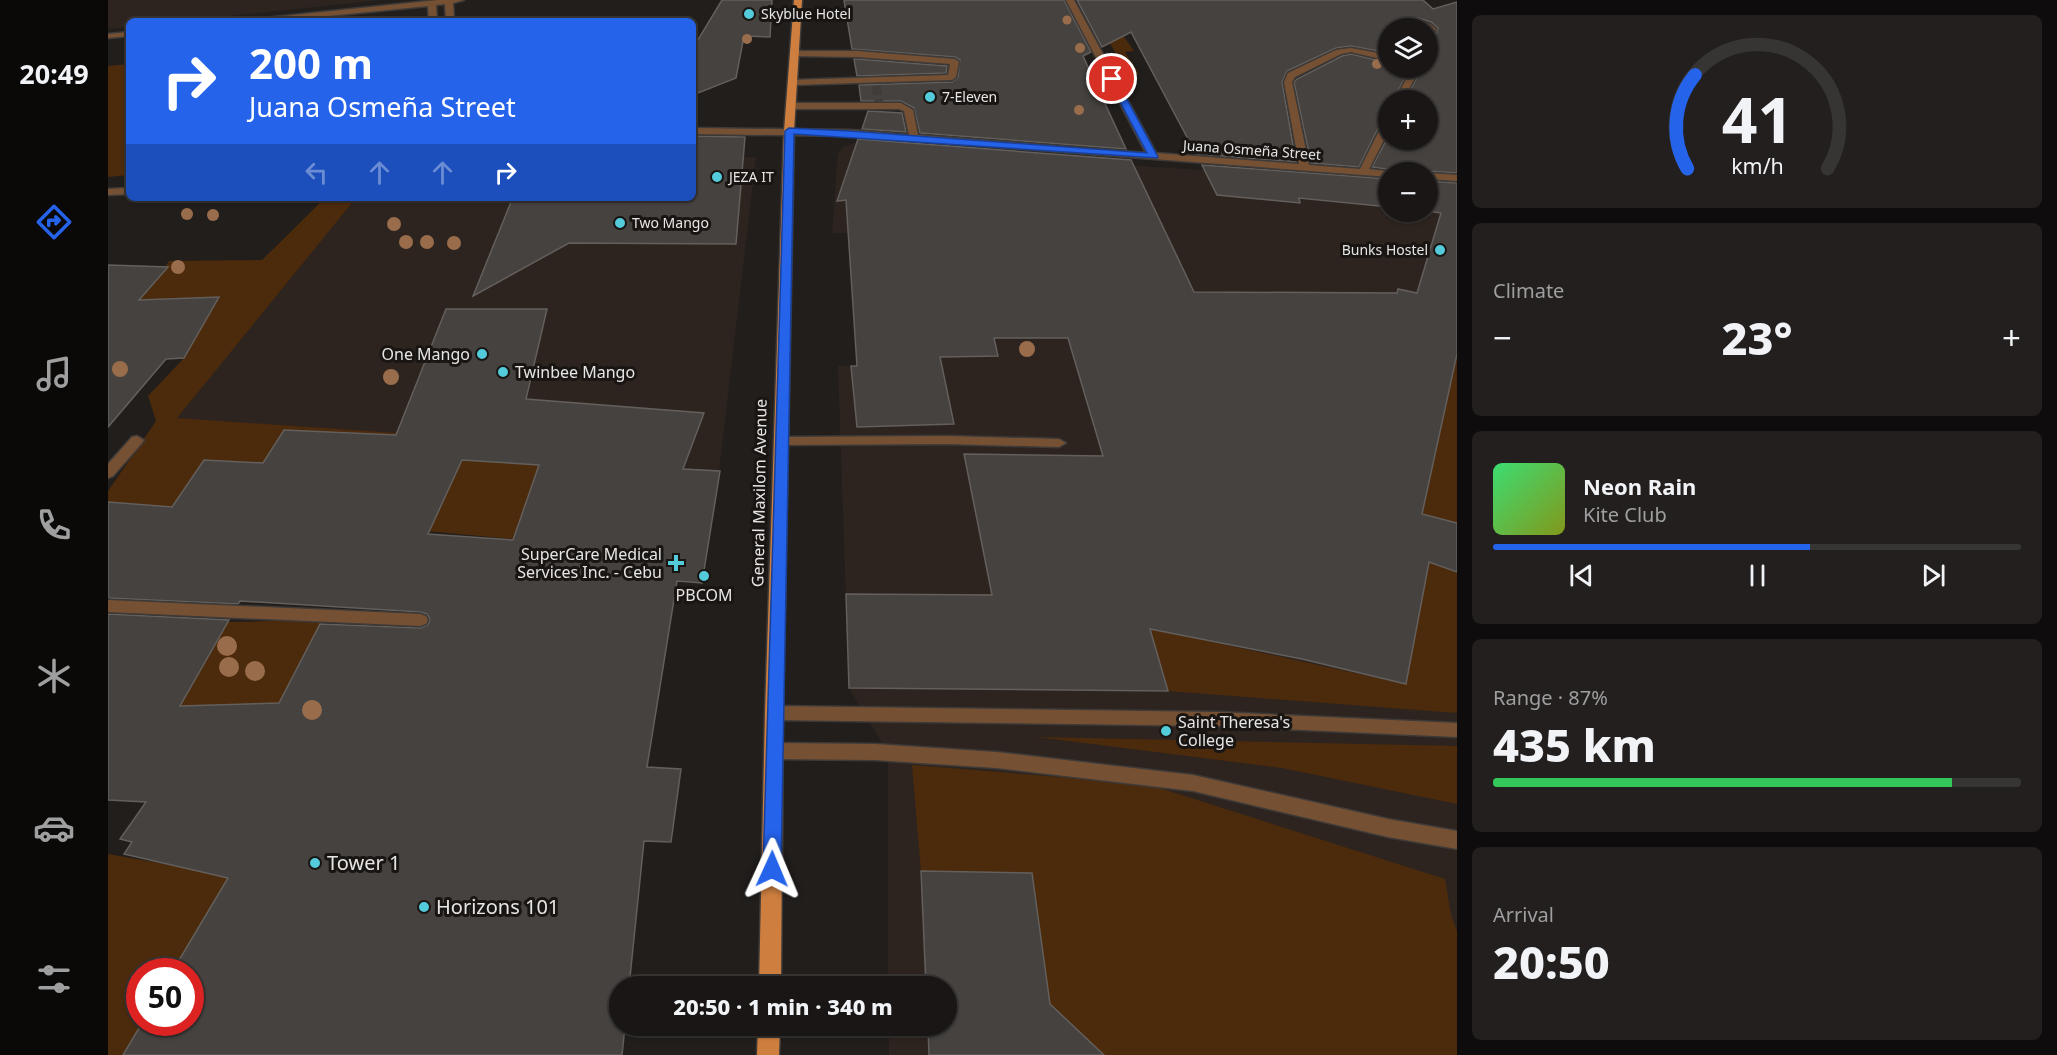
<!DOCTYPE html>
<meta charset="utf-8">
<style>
:root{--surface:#191615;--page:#221f1e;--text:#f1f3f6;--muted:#9f9fa0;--line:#373534;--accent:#2563eb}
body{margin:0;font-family:"Noto Sans",sans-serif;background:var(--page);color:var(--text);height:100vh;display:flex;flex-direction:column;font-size:22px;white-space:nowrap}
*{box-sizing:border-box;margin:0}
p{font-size:20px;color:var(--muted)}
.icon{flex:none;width:33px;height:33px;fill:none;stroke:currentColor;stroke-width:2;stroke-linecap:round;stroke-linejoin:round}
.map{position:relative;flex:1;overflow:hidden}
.side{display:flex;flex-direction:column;gap:15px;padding:15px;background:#0e0c0c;width:600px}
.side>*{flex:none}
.top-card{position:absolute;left:18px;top:18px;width:570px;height:183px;border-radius:9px;box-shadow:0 2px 4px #0004,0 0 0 2px var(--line);background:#2563eb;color:#fff;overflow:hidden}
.controls{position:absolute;left:1270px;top:18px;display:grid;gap:12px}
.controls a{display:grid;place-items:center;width:60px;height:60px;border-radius:50%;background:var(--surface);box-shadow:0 2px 4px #0004,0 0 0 2px var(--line);font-size:30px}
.speed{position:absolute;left:18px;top:958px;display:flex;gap:12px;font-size:30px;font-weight:700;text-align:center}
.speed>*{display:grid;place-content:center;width:78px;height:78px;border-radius:50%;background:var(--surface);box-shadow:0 2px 4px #0004,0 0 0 2px var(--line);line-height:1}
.speed .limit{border:9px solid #d22;background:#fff;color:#111}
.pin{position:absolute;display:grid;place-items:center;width:51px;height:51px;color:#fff;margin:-26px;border:3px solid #fff;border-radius:50%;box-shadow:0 2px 6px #0007}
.me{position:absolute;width:66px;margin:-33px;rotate:1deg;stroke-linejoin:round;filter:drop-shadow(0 0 4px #0008)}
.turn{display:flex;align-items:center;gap:21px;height:126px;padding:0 24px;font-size:27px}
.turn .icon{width:78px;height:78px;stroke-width:2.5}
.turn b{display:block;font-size:42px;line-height:51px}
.lanes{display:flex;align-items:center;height:57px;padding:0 24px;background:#0003;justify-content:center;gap:30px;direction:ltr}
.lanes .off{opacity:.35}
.big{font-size:45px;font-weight:800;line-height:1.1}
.side .widget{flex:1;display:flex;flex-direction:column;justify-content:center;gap:9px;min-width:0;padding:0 21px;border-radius:9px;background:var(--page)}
.side .dial{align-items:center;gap:0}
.dial svg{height:156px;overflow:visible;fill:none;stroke:var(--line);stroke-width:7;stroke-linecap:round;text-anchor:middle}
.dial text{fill:var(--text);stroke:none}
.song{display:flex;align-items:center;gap:18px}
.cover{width:72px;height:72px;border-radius:9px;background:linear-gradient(135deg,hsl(140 70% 55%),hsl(70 70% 35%))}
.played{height:6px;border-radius:3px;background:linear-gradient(90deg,var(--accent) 60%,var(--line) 60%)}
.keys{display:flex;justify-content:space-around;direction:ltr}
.heat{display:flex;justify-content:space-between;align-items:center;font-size:33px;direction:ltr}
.charge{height:9px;border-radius:4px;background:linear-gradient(90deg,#34c759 87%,var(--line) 0)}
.trip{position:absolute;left:501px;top:976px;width:348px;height:60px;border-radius:30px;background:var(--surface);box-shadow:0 2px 4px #0004,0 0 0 2px var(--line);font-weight:800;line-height:60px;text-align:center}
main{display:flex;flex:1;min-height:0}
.dock{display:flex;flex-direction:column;width:108px;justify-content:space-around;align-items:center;background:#0a0908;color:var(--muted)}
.dock .icon{width:42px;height:42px}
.dock .active{color:var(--accent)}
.dock b{font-size:27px;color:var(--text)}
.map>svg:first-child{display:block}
</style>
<main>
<nav class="dock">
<b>20:49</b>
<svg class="icon active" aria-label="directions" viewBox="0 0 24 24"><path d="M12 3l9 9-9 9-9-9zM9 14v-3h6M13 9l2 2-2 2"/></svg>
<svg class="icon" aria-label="music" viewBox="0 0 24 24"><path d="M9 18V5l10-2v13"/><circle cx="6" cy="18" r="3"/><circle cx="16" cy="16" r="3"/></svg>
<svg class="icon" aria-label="phone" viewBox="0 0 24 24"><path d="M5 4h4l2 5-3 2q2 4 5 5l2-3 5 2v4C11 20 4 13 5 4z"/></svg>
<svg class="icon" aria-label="climate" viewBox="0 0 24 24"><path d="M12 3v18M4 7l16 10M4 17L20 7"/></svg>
<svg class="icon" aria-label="car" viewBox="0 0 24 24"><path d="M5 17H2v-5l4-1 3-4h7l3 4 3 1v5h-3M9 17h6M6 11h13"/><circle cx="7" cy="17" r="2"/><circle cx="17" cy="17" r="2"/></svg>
<svg class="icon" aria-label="filters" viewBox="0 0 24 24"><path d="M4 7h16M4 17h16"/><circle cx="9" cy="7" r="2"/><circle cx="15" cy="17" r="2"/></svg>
</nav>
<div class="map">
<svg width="1349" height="1055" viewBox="0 0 1349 1055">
<rect width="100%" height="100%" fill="#211e1c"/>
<!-- built -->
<g fill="#2d241f">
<polygon points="0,0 273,0 74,21 21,21 21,27 0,29"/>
<polygon points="747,143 907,158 1281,182 1281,212 1320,212 1320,185 1349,187 1349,1055 781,1055 781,1026 838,1026 838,987 780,987 780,753 741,688 730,366 749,366 740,233 724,233 730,154 735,147"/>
<polygon points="585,156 648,157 609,488 503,484 68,418 248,198 585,198"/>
</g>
<!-- green -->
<g fill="#4c2a0c">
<polygon points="986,15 1012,31 1026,51 1017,52 1031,74 1020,75"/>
<polygon points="21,64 21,175 0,177 0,66"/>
<polygon points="217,198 248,198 69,418 289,433 331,458 499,470 426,479 410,525 459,544 0,502 0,491 48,421 40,396 76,358 110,298 26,300 43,286 61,261 154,260"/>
<polygon points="1349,354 1349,523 1314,514"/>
<polygon points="1321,562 1349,572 1349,713 1060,691 1042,629 889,688 861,689 849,595 884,594 1297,684"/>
<polygon points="215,620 176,694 237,698 62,719 119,622"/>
<polygon points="929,737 1349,746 1349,804 1174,768"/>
<polygon points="804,765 1039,784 1337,879 1343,915 1349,931 1349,1055 821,1055 838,1026 838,987 813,871"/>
<polygon points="92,822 150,828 64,972 32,972 32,1023 34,1023 15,1055 0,1055 0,854 63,865"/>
</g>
<!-- building -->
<g fill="#45423f" stroke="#635f5c" stroke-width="1.5" fill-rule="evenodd">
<polygon points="614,0 664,0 662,37 636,36 628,78 585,95 585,48"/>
<polygon points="736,0 956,0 983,52 975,56 1018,149 812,133 806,108 793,101 753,101 751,85 844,82 850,77 852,60 847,57 744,49"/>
<polygon points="969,0 1315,0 1325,9 1349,2 1349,173 1320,171 1287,172 1285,170 1264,167 1281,135 1281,140 1320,140 1320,100 1297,100 1314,68 1320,68 1320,44 1325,43 1330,28 1323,22 1310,18 1294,20 1282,26 1281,53 1243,46 1228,48 1179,71 1174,82 1188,162 1088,154 1023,32 994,47"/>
<polygon points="1243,54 1281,63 1281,68 1302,68 1285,100 1281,100 1281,116 1274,120 1251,167 1203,163 1186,82 1189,79 1234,56"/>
<polygon points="746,59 749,59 839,66 838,73 749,76"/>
<polygon points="760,111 794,113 798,132 754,129"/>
<polygon points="585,136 637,137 628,244 461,243 365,296 403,202 445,202 446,198 498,198 497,202 570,202 571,198 585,198"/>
<polygon points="750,139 1023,160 1086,292 1289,293 1290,289 1309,293 1333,213 1320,211 1320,181 1349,183 1349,354 1314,514 1349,523 1349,572 1321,562 1298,684 1194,659 1042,629 1060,691 741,688 738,594 884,595 856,454 995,456 960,338 886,338 890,356 832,357 846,424 749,427 743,366 749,366 738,200 729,201"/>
<polygon points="1094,165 1281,179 1281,207 1191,198 1192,203 1109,195"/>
<polygon points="0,265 60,267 31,300 111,297 76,358 58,359 0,427"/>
<path d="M338,309h101l-21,90 178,14 -21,56 37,2 -18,112 -25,-2 -30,186 34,2 -10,73 -27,-1 -15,146h-9v39h5l-3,29h-499l19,-32h48v-51h-18l56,-94 -104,-24 8,-12 -12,-3 26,-37 -38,-2v-186l121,6 -49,86 99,-3 41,-79 100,4 8,-3 2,-6 -3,-5 -7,-2 -180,-11 -2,3 -130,-6v-96l64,5 32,-47 59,3 21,-33 112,5zM354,460l77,5 -26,75 -85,-6z"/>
<polygon points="813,871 924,873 942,1004 996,1055 821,1055 820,1026 838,1026 838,987 818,987"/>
</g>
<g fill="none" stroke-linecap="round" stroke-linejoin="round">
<!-- minor-tunnel -->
<polyline stroke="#3f3c3a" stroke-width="9" stroke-dasharray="9 4.5" stroke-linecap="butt" points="768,86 771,102"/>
<defs>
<g id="minor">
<polygon points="330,0 356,0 345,3 346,21 338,21 337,4 328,5 329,21 321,21 320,6 170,21 143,21 147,19"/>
<polygon points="958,0 966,0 1048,153 1191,164 1176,82 1180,73 1228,50 1243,48 1281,55 1281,61 1243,52 1233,54 1187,77 1184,82 1201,165 1252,169 1276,121 1281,118 1281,130 1261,169 1285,172 1281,172 1281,177 743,136 585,134 585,128 743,130 801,135 796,111 791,109 683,109 678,106 683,103 793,103 805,110 810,135 1038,153"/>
<polygon points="1310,20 1322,24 1328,29 1323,42 1320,42 1320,28 1306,24 1292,28 1283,28 1294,22"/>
<polygon points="21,32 21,36 0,38 0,34"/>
<polygon points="687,51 749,51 847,59 851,62 848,77 844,80 685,85 681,82 682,80 840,75 842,64 749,57 684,56 684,52"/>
<polygon points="1304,68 1312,68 1295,100 1287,100"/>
<polygon points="1320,173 1349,175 1349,181 1320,179"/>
<polygon points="21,188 21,194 0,195 0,189"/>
<polygon points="29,436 36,440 34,443 5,476 0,478 0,464 24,437"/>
<polygon points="839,436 951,439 958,443 951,447 839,444 673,445 666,441 673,437"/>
<polygon points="0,600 312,614 318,616 320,620 318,624 312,626 0,612"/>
<polygon points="666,706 1110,712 1349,723 1349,737 1110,726 666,720 660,718 657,713 660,708"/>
<polygon points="665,743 767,744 888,752 1085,775 1280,819 1349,831 1349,849 1280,837 1085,791 888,768 767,760 665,759 659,756 656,751 659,746"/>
</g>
<g id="major">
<polygon points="686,0 694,0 686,131 675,713 673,987 651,987 657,713 676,131"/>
<polygon points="650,1026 672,1026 671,1055 649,1055"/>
</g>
</defs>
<!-- minor casing -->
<use href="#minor" stroke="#3d3a38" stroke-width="3"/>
<!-- major casing -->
<use href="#major" stroke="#3d3a38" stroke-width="3"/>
<!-- minor -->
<use href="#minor" fill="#765033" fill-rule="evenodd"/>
<!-- major -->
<use href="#major" fill="#ce7f3f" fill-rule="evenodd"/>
</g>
<!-- trees -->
<g fill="#996d4c">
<circle cx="959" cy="20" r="4.5"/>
<circle cx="639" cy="39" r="5"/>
<circle cx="972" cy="48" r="5"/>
<circle cx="1269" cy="64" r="5"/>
<circle cx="971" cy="110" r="5"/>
<circle cx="79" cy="214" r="6"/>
<circle cx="105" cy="215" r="6"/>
<circle cx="286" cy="224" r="7"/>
<circle cx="298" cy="242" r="7"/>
<circle cx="319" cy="242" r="7"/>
<circle cx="346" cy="243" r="7"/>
<circle cx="70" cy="267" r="7"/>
<circle cx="919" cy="349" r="8"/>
<circle cx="12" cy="369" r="8"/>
<circle cx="283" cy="377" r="8"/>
<circle cx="119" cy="646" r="10"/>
<circle cx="121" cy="667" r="10"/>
<circle cx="147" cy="671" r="10"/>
<circle cx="204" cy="710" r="10"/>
</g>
<!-- route -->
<polygon fill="#2563eb" stroke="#184099" stroke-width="1.5" points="1004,76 1008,79 1050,157 1049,158 686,134 673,869 670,875 664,877 657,875 655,869 677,131 681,128 742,131 1039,153 1000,79"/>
<!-- markers -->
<g fill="#53cbdb" stroke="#181513" stroke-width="2">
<circle cx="641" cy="14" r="6"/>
<circle cx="822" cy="97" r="6"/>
<circle cx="609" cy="177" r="6"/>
<circle cx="512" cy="223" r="6"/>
<circle cx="1332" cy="250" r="6"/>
<circle cx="374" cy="354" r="6"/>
<circle cx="395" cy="372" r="6"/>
<path d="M565 554h6v6h6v6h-6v6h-6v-6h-6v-6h6z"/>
<circle cx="596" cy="576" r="6"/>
<circle cx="1058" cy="731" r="6"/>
<circle cx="207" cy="863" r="6"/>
<circle cx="316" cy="907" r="6"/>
</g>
<g text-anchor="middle" stroke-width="6" stroke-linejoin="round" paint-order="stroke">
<!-- far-poi labels -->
<g font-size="14" fill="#e7e5e4" stroke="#181513" text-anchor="start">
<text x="653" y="19">Skyblue Hotel</text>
<text x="834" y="102">7-Eleven</text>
<text x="621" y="182">JEZA IT</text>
<text x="524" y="228">Two Mango</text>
<text x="1320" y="255" text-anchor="end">Bunks Hostel</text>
</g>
<!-- far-street labels -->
<g font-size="14" fill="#e7e5e4" stroke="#181513">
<text transform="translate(1144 150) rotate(4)" y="5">Juana Osmeña Street</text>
</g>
<!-- poi labels -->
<g font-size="16" fill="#e7e5e4" stroke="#181513" text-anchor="end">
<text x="362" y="360">One Mango</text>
<text x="407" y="378" text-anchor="start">Twinbee Mango</text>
<text x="554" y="560">SuperCare Medical<tspan x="554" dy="18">Services Inc. - Cebu</tspan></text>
<text x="596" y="601" text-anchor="middle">PBCOM</text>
<text x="1070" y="728" text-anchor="start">Saint Theresa's<tspan x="1070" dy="18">College</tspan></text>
</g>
<!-- street labels -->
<g font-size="16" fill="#e7e5e4" stroke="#181513">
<text transform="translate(651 493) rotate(-89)" y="6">General Maxilom Avenue</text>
</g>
<!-- near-poi labels -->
<g font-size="20" fill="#e7e5e4" stroke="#181513" text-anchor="start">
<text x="219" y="870">Tower 1</text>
<text x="328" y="914">Horizons 101</text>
</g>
</g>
</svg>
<div class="controls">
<a><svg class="icon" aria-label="layers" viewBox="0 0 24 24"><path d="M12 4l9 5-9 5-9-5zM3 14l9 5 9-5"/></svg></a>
<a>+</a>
<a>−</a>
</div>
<div class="speed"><div class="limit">50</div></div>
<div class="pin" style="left:1004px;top:79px;background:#d93025"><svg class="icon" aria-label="arrive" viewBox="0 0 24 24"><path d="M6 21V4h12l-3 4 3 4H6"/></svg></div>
<svg class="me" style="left:664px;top:869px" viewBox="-20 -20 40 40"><path d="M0-17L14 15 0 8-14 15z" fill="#2563eb" stroke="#fff" stroke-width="4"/></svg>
<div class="trip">20:50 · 1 min · 340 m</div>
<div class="top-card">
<div class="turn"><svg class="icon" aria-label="right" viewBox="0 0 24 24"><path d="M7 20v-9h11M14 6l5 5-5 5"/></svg><div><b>200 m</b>Juana Osmeña Street</div></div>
<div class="lanes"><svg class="icon off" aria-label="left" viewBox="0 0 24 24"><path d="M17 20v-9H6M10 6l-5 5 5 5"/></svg><svg class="icon off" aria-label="ahead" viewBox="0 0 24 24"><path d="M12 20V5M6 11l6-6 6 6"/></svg><svg class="icon off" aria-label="ahead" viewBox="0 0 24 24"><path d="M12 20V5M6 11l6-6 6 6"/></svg><svg class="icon" aria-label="right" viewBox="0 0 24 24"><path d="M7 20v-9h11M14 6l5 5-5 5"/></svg></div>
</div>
</div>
<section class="side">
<div class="widget dial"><svg viewBox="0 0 100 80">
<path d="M14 69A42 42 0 1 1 86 69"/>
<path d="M14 69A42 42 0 0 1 18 21" stroke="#2563eb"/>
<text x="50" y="56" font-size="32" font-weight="700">41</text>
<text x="50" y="72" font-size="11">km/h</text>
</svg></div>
<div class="widget"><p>Climate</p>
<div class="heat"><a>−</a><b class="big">23°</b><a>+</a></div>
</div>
<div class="widget">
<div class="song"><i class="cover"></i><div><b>Neon Rain</b><p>Kite Club</p></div></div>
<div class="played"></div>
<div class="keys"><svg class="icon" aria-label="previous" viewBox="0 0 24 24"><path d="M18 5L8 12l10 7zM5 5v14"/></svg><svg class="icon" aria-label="pause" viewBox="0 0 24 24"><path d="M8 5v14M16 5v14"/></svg><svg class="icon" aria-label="next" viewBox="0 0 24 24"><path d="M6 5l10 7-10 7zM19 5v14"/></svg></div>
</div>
<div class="widget"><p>Range · 87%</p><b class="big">435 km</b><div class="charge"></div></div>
<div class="widget"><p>Arrival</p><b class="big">20:50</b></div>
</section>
</main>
